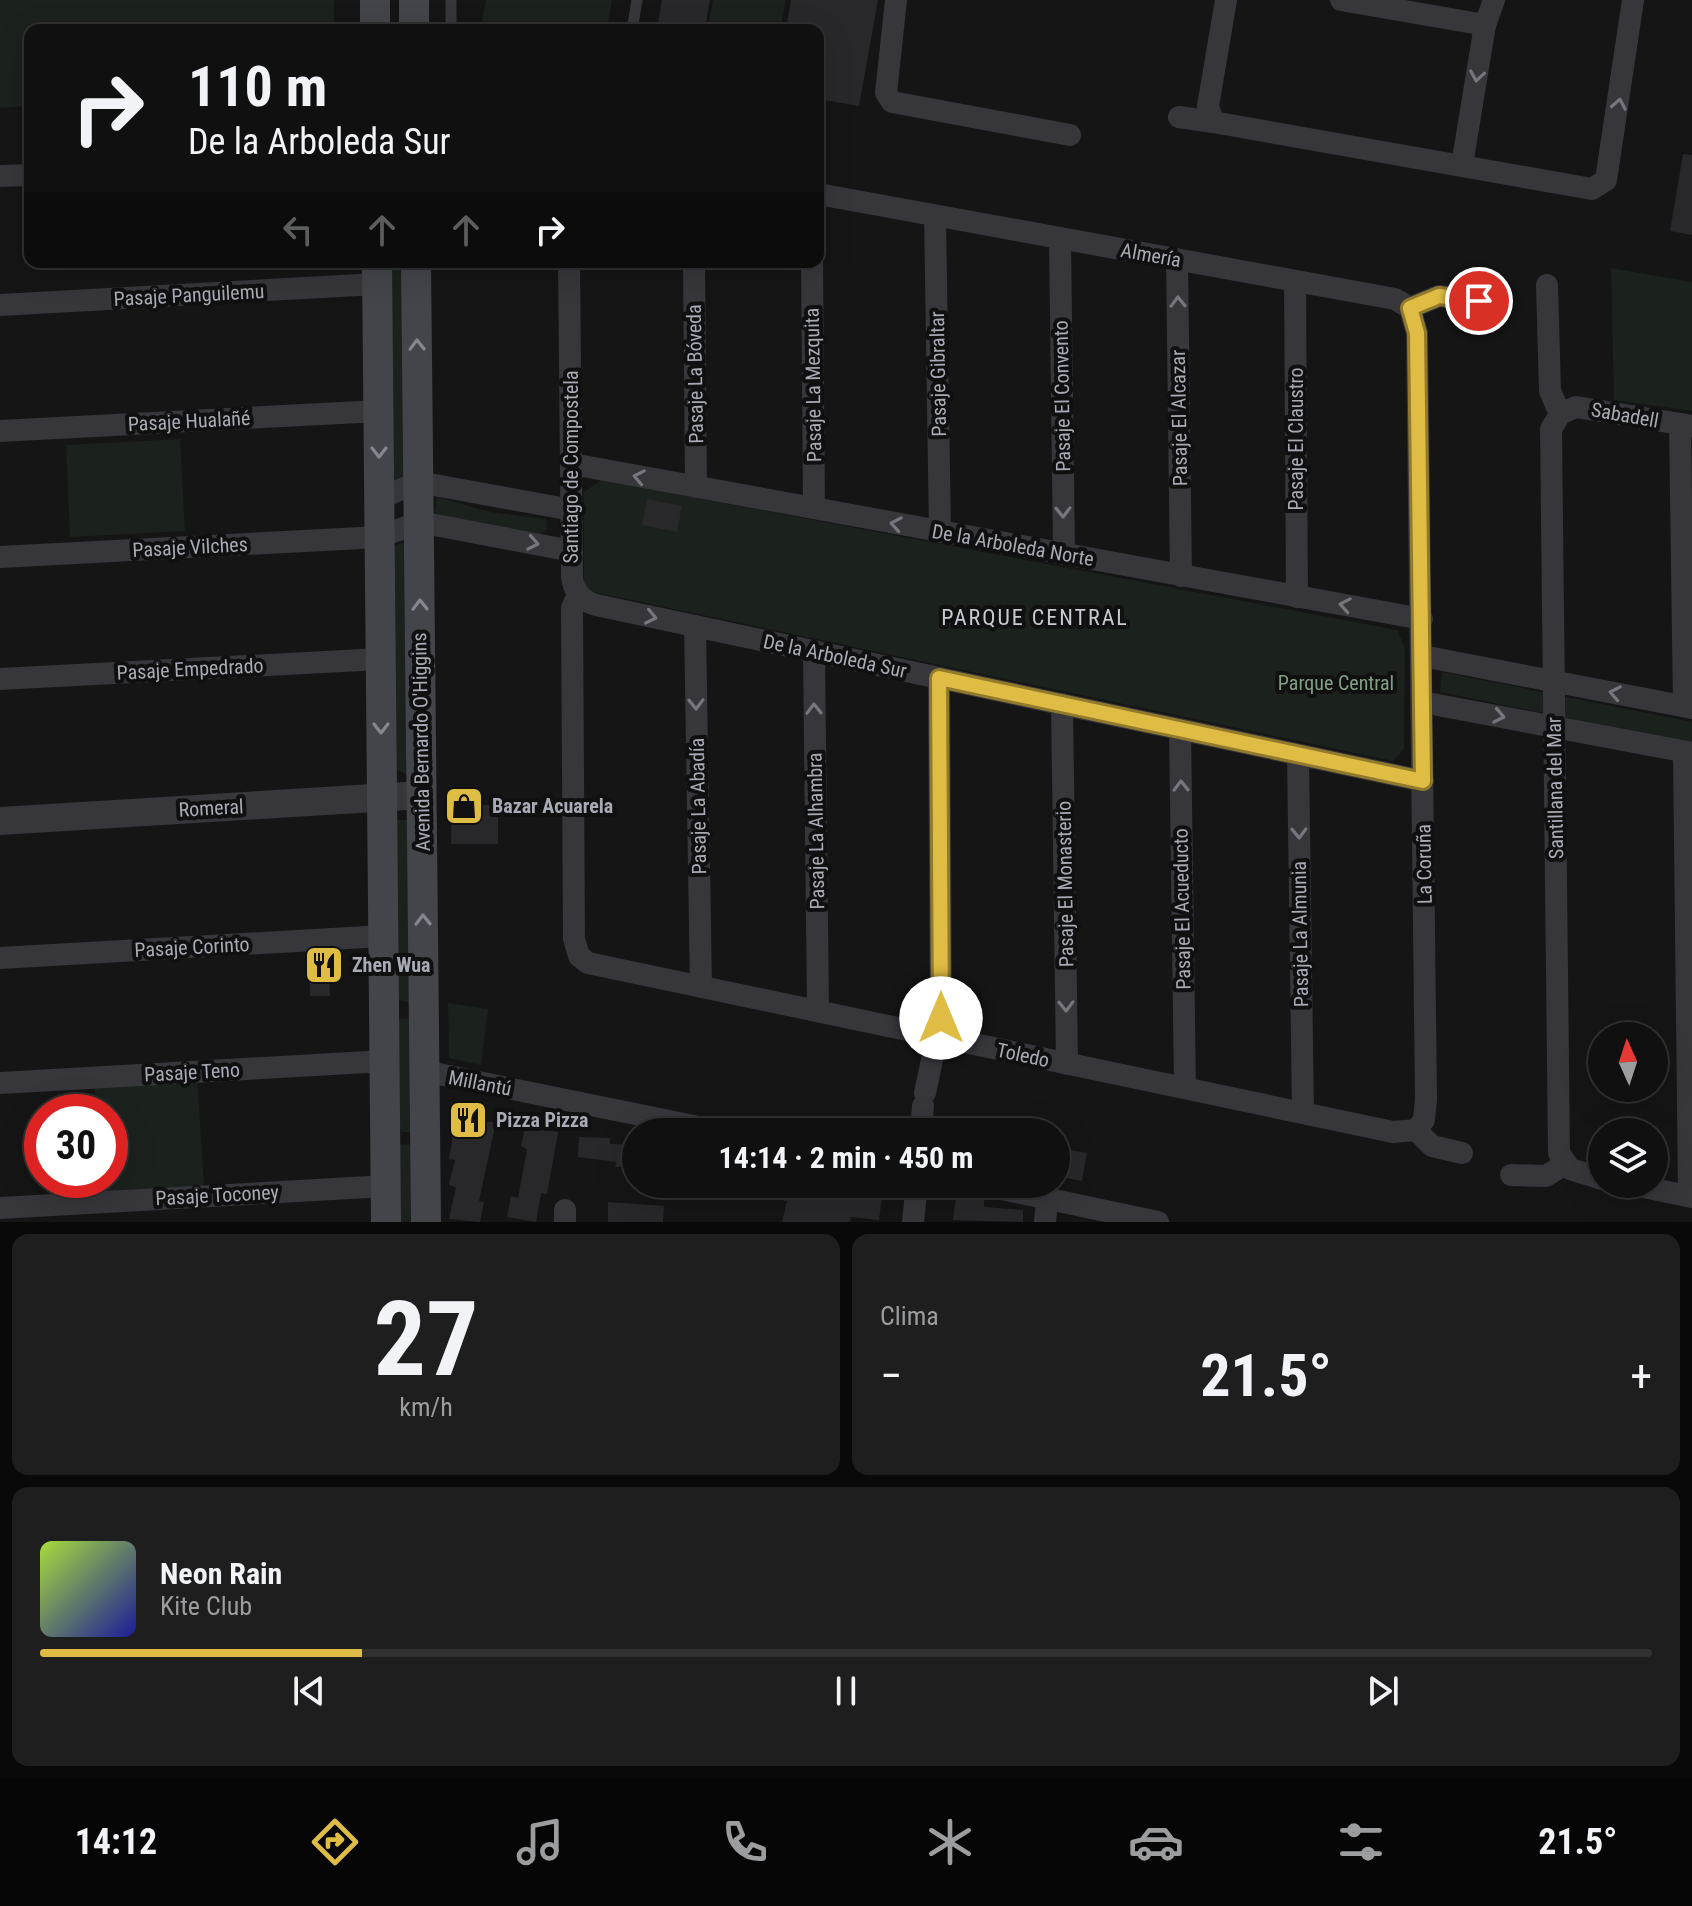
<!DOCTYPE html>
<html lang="es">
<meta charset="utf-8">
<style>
:root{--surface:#101010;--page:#1e1e1e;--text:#f1f3f6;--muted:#9c9d9f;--line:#303030;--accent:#dfbc44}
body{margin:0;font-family:"Roboto Condensed",sans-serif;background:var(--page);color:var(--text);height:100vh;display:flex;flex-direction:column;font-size:30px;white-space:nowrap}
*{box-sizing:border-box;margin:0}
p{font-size:26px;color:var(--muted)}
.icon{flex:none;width:44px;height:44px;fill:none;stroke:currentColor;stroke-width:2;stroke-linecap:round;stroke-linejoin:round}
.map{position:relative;height:1222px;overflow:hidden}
.drawer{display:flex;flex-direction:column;gap:12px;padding:12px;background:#090909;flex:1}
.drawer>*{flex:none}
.top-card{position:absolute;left:24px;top:24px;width:800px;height:244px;border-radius:16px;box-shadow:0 8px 32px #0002,0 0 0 2px var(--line);background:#101010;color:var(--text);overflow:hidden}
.needle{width:52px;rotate:357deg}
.fabs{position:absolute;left:1588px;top:1022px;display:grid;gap:16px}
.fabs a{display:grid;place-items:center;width:80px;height:80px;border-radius:50%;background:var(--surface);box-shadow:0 8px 32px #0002,0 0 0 2px var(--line);font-size:40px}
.speed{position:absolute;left:24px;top:1094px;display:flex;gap:16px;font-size:40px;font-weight:700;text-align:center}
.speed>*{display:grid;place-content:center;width:104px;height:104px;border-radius:50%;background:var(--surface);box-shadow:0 8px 32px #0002,0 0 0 2px var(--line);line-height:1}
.speed .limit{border:12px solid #d22;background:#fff;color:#111}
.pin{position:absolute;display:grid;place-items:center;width:68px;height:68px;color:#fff;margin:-34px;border:4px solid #fff;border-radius:50%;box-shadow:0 2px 8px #0007}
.me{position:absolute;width:88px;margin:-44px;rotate:0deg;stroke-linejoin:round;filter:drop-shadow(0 0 6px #0008)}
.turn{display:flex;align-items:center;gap:28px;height:168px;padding:0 32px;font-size:36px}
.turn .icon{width:104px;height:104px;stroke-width:2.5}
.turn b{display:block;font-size:56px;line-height:68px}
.lanes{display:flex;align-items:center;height:76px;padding:0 32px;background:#0003;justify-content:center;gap:40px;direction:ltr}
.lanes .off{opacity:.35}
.big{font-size:60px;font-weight:700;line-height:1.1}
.drawer .widget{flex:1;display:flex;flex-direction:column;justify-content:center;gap:12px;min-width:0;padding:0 28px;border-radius:16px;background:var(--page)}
.drawer .dial{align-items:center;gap:0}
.dial b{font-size:104px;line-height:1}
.song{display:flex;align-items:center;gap:24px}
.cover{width:96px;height:96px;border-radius:12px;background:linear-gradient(135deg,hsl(80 70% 55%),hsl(240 70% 35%))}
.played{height:8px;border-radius:4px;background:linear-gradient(90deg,var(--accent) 20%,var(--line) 20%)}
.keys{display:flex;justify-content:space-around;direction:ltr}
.heat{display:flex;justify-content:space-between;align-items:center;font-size:44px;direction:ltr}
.drawer .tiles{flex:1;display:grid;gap:12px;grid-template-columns:1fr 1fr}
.widget:last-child{grid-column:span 2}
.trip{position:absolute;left:622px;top:1118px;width:448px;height:80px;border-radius:40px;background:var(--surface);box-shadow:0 8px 32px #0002,0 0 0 2px var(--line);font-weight:700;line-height:80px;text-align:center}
.tab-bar{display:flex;height:128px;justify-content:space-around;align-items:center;background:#060606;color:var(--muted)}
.tab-bar .icon{width:56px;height:56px}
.tab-bar .active{color:var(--accent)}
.tab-bar b{font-size:36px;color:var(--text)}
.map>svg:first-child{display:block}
</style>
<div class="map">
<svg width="1692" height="1222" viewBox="0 0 1692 1222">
<rect width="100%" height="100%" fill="#151516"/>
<!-- green -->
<g fill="#1b211d">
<polygon points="0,0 334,0 334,30 30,30 30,106 0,108"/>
<polygon points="486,0 612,0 607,30 503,30 481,26"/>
<polygon points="713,0 786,0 780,30 707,30"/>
<polygon points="385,262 405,262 407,475 390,487"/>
<polygon points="1611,268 1692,282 1692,411 1614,400"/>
<polygon points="180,439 185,531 70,537 66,445"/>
<polygon points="601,480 1397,630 1405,648 1404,749 1393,761 584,590 584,492"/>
<polygon points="437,497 490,512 546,519 547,529 532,540 434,515"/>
<polygon points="401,543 410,547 413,767 406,774 395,769 389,549"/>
<polygon points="1442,672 1692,722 1692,743 1440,692"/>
<polygon points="392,820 411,820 417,1004 395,999"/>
<polygon points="448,1003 488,1009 481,1065 449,1058"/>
<polygon points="405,1018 414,1020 413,1132 402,1132 397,1124 393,1020"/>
<polygon points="197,1074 204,1187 103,1193 102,1180 110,1180 110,1112 97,1112 94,1083"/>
<polygon points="397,1144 415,1145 415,1222 399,1222"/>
</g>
<!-- building -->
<g fill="#28282a">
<polygon points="662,0 710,0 705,30 657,30"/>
<polygon points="791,0 878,0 859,106 818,99 818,30 786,30"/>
<polygon points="1683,154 1692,155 1692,235 1670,231"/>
<polygon points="647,499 682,506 677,532 642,525"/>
<polygon points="452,805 498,805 498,844 451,844"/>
<polygon points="309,954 328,954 330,996 310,996"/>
<polygon points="458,1105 483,1111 480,1122 496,1122 479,1201 484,1202 480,1222 449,1219 456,1187 449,1185 455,1160 449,1159"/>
<polygon points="526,1123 552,1127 551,1131 558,1132 547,1194 541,1193 536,1222 507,1217 511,1196 518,1198 527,1149 521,1146"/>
<polygon points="579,1137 610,1138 610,1144 636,1145 636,1168 615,1167 616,1162 578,1157"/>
<polygon points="1056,1147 1087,1153 1082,1181 1056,1176"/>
<polygon points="739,1184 822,1184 821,1187 882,1197 879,1220 851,1217 850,1222 782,1222 787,1201 738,1193"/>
<polygon points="956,1196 984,1200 984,1207 1023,1210 1023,1222 953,1220"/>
<polygon points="608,1202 664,1206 663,1222 608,1222"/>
</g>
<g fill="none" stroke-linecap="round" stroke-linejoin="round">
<!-- service -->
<g stroke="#36363b" stroke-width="11">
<polyline points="451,0 451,29"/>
<polyline points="414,30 458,30"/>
<polyline points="632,30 637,0"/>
</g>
<!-- minor -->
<g stroke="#36363b" stroke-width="22">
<polyline points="896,0 886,93 892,102 1070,135"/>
<polyline points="1226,0 1208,106 1213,122 1592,189 1606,180 1633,0"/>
<polyline points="1341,0 1485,25"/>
<polyline points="1179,117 1213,122"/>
<polyline points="1462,165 1485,25 1494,0"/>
<polyline points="0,176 30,175"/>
<polyline points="818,194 1395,299 1410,308 1417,333 1426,1099 1424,1120 1416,1130"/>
<polyline points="935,216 940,532"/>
<polyline points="1060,239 1064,554"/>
<polyline points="1177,260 1181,576"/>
<path d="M569,262l3,314c1,15 10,25 24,29l827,176"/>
<polyline points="694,262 696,487"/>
<polyline points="812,262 814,508"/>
<polyline points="1295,281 1297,597"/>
<polyline points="1547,285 1550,391 1560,414"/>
<polyline points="0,305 377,284"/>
<polyline points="1410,308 1439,296 1479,301"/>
<polyline points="1680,424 1684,706"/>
<polyline points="0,431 379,411"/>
<polyline points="572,464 1422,619"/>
<polyline points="379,499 418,482 572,510"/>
<polyline points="0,557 380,537 419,522 572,551"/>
<polyline points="578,594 572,608 574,939 579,956 588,963 1393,1132 1416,1130"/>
<polyline points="695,626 701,987"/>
<polyline points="814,651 818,1011"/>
<polyline points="1422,656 1692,708"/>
<polyline points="0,679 381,659"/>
<polyline points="1422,702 1692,753"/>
<polyline points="1062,704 1067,1064"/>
<polyline points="1180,729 1185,1088"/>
<polyline points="1684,752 1689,1196"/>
<polyline points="1298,755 1303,1113"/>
<polyline points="0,958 383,936"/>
<polyline points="424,1071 723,1132"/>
<polyline points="0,1083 385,1061"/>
<polyline points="925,1093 941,1018 939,678"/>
<polyline points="1416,1130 1432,1146 1462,1153"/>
<polyline points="921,1132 923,1106"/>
<polyline points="1511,1175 1546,1176 1565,1164"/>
<polyline points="1602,1179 1570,1169 1559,1153 1551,429 1560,414 1576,407 1692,426"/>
<polyline points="978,1184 1158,1222"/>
<polyline points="1629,1184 1692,1197"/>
<polyline points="0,1208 386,1186"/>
<polyline points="565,1222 565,1210"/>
<polyline points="913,1222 917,1184"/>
<polyline points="1045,1222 1047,1199"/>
</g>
<!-- tertiary -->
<polyline stroke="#36363b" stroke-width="28" points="0,821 422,795"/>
<!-- secondary -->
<g stroke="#44454b" stroke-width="30">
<polyline points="375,0 375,30"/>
<polyline points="414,0 414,30"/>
<polyline points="377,262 386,1222"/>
<polyline points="416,262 426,1222"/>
</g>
</g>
<!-- one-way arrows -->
<defs><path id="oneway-chevron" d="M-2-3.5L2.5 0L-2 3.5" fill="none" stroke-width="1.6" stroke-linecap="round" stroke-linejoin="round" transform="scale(2)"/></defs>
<g stroke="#75767e">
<use href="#oneway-chevron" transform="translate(1477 76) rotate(99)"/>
<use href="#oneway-chevron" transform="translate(1619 104) rotate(-80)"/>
<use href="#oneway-chevron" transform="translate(1178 302) rotate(-91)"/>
<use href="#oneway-chevron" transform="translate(639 477) rotate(-169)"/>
<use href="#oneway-chevron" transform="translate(1063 512) rotate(89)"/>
<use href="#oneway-chevron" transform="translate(896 524) rotate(-170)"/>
<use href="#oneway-chevron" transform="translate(533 543) rotate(11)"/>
<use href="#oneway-chevron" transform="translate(1345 605) rotate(-170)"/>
<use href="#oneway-chevron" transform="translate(651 617) rotate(12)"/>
<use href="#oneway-chevron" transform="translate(1615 693) rotate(-169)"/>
<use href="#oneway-chevron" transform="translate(696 704) rotate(89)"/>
<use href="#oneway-chevron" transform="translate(814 709) rotate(-91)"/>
<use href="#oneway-chevron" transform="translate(1499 716) rotate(11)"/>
<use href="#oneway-chevron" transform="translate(1181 786) rotate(-91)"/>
<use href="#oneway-chevron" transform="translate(1299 833) rotate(89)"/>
<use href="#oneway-chevron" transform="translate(1066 1006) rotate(89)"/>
</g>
<g stroke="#858790">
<use href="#oneway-chevron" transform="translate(417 345) rotate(-91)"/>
<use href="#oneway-chevron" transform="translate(379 452) rotate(90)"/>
<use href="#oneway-chevron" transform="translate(420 605) rotate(-91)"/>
<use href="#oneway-chevron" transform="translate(381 728) rotate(90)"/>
<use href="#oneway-chevron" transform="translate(423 920) rotate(-91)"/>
</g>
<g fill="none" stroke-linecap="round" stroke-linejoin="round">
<defs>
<polyline id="route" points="941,1018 939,678 1423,781 1417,333 1410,308 1439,296 1479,301"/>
</defs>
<!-- route casing -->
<use href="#route" stroke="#917a2c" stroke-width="20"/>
<!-- route -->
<use href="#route" stroke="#dfbc44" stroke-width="14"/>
</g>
<!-- icons -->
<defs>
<symbol id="shop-square" viewBox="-11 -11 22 22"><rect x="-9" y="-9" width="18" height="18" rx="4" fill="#dfbc44" stroke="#101011"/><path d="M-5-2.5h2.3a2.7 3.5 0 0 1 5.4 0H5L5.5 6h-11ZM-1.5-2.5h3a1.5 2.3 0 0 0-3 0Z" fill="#111"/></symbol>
<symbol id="restaurant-square" viewBox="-11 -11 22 22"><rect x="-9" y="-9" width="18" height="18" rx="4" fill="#dfbc44" stroke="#101011"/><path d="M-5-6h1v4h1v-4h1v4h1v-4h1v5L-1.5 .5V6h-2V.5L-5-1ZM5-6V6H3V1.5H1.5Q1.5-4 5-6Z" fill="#111"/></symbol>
</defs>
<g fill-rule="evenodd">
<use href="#shop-square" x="442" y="784" width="44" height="44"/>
<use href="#restaurant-square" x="302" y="943" width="44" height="44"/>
<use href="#restaurant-square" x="446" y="1098" width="44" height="44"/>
</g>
<g text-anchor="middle" stroke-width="8" stroke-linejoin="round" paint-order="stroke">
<!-- street labels -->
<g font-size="20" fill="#a8aab5" stroke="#101011">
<text transform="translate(1151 255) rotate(10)" y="7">Almería</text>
<text transform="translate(189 295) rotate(-3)" y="7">Pasaje Panguilemu</text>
<text transform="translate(695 374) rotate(-91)" y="7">Pasaje La Bóveda</text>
<text transform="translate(938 374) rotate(-91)" y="7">Pasaje Gibraltar</text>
<text transform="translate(813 385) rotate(-91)" y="7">Pasaje La Mezquita</text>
<text transform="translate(1062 396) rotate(-91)" y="7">Pasaje El Convento</text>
<text transform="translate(1625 415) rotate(10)" y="7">Sabadell</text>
<text transform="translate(1179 418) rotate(-91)" y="7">Pasaje El Alcazar</text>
<text transform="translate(189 421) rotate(-3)" y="7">Pasaje Hualañé</text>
<text transform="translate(1296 439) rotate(-90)" y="7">Pasaje El Claustro</text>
<text transform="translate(571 467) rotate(-90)" y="7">Santiago de Compostela</text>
<text transform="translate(1013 545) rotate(10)" y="7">De la Arboleda Norte</text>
<text transform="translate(190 547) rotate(-3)" y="7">Pasaje Vilches</text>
<text transform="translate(835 656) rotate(12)" y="7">De la Arboleda Sur</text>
<text transform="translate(190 669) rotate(-3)" y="7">Pasaje Empedrado</text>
<text transform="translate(421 742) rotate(-91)" y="7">Avenida Bernardo O'Higgins</text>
<text transform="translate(1555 788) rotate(-91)" y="7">Santillana del Mar</text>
<text transform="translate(698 806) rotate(-91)" y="7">Pasaje La Abadía</text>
<text transform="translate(211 808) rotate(-3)" y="7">Romeral</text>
<text transform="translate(816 831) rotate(-91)" y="7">Pasaje La Alhambra</text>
<text transform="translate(1424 864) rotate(-91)" y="7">La Coruña</text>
<text transform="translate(1065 884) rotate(-91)" y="7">Pasaje El Monasterio</text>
<text transform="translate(1182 909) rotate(-91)" y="7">Pasaje El Acueducto</text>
<text transform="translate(1300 934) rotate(-91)" y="7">Pasaje La Almunia</text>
<text transform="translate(192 947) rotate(-3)" y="7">Pasaje Corinto</text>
<text transform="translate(1023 1055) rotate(12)" y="7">Toledo</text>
<text transform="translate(192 1072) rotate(-3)" y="7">Pasaje Teno</text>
<text transform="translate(480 1083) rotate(11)" y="7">Millantú</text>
<text transform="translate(217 1195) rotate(-3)" y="7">Pasaje Toconey</text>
</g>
<!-- park labels -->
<g font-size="20" fill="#819e86" stroke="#101011">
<text x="1336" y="690">Parque Central</text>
</g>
<!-- poi labels -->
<g font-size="20" font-weight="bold" fill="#a8aab5" stroke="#101011" text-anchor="start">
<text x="492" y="813">Bazar Acuarela</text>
<text x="352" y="972">Zhen Wua</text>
<text x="496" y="1127">Pizza Pizza</text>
</g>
<!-- neighbourhood labels -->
<g font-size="22" letter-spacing="2" fill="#c8cad2" stroke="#101011">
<text x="1035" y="625">PARQUE CENTRAL</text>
</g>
</g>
</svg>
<div class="fabs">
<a><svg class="needle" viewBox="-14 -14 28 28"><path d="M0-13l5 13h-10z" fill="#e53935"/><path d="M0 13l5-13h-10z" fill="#9c9d9f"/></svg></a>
<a><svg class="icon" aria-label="layers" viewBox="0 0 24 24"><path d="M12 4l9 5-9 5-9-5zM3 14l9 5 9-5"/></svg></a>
</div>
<div class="speed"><div class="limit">30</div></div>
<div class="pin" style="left:1479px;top:301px;background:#d93025"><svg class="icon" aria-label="arrive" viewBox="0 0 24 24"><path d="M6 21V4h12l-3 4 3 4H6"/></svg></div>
<svg class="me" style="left:941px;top:1018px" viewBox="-20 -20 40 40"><circle r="19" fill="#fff"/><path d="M0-13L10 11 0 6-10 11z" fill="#dfbc44"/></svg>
<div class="trip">14:14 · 2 min · 450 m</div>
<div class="top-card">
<div class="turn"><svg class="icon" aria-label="right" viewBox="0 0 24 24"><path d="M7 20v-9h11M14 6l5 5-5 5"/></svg><div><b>110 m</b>De la Arboleda Sur</div></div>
<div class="lanes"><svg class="icon off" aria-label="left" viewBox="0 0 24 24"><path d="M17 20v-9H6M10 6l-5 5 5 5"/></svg><svg class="icon off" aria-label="ahead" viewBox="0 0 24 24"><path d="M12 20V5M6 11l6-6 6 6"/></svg><svg class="icon off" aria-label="ahead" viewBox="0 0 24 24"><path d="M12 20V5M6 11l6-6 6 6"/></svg><svg class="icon" aria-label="right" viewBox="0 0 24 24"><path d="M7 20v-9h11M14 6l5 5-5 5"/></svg></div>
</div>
</div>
<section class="drawer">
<div class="tiles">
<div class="widget dial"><b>27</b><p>km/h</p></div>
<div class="widget"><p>Clima</p>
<div class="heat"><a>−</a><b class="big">21.5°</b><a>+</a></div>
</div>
<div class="widget">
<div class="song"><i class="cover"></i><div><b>Neon Rain</b><p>Kite Club</p></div></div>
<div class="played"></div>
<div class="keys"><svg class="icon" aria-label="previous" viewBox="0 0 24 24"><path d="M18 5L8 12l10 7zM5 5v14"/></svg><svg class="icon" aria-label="pause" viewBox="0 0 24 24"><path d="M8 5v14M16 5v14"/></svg><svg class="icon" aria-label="next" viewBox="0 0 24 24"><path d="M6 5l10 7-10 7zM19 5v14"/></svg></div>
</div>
</div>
</section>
<nav class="tab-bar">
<b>14:12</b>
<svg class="icon active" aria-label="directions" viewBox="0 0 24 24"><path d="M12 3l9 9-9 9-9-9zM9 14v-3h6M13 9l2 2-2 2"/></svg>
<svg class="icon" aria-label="music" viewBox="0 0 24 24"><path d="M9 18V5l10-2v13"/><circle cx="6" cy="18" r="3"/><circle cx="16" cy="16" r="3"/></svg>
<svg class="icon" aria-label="phone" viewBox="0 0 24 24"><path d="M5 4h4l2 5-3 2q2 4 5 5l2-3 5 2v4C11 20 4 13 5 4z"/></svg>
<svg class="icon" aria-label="climate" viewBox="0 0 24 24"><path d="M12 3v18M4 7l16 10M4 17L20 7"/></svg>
<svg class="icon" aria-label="car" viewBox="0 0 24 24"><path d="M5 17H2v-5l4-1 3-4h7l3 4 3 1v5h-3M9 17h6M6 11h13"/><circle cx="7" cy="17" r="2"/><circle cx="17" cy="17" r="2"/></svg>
<svg class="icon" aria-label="filters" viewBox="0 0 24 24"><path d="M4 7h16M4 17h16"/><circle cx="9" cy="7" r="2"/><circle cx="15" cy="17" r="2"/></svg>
<b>21.5°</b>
</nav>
